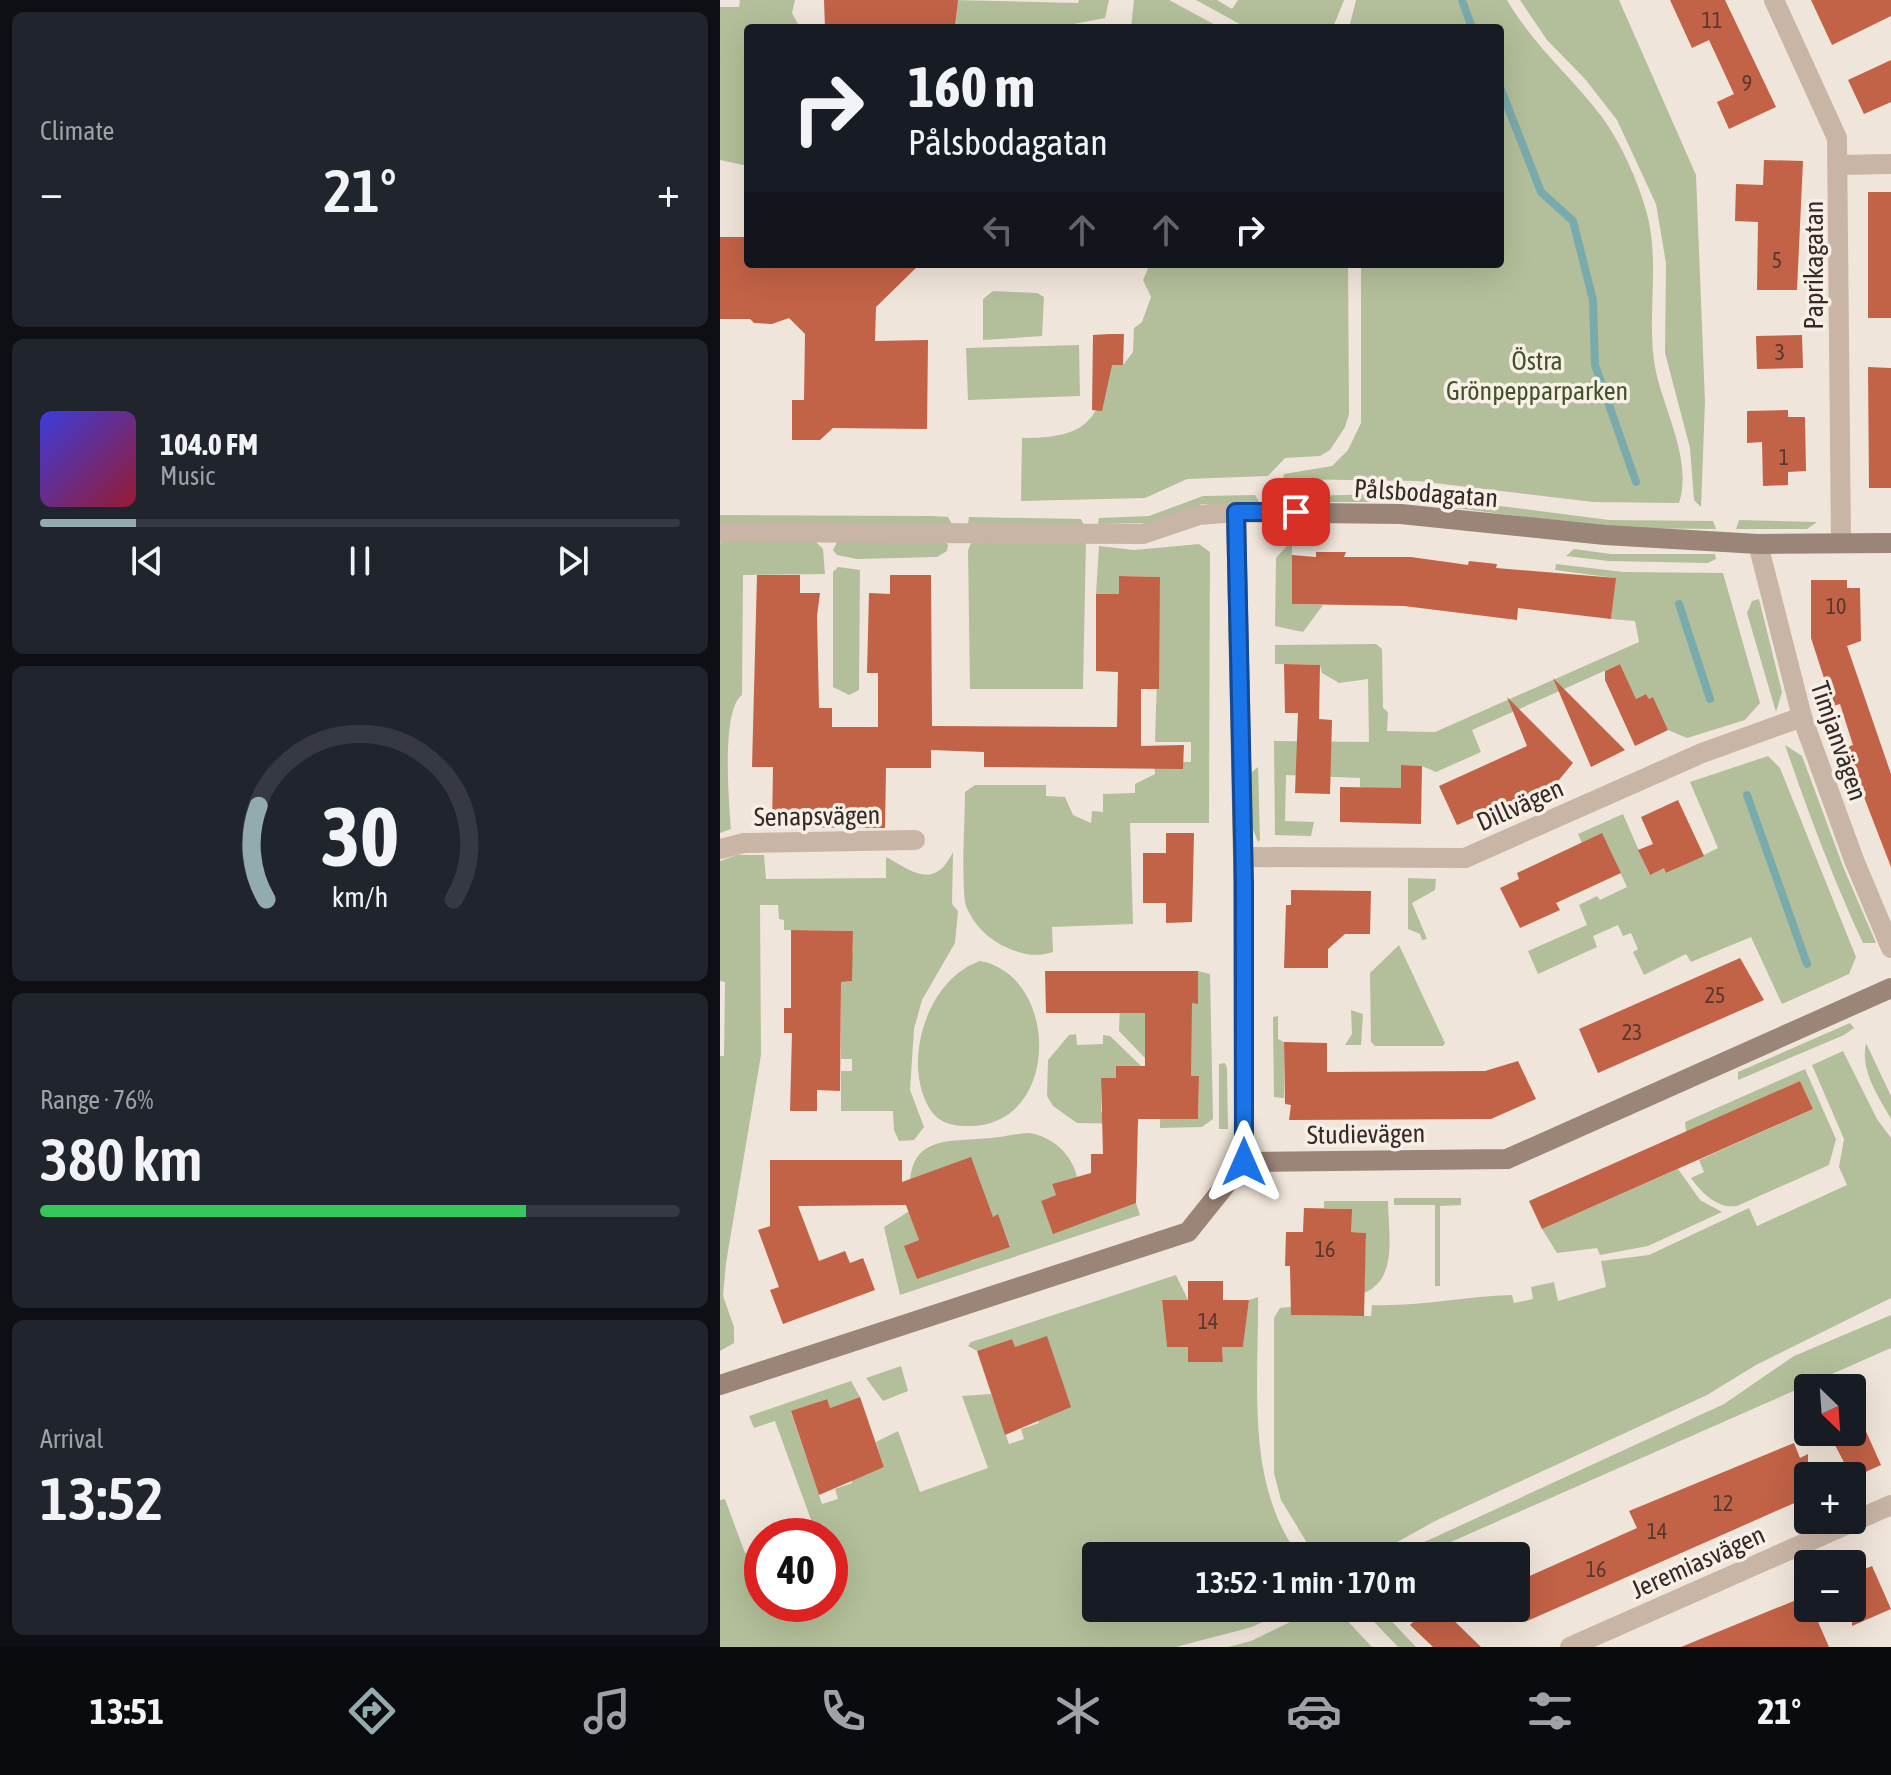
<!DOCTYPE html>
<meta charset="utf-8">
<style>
:root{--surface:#171b24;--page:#20242c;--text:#f1f3f6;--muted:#9ea1a6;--line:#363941;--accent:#92abad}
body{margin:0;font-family:"Asap Condensed",sans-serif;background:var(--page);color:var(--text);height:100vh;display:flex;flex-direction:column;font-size:30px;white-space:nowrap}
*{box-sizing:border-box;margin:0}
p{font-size:26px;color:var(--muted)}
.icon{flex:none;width:44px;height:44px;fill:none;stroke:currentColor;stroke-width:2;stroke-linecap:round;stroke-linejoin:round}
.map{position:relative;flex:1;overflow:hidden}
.drawer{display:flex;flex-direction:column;gap:12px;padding:12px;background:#0d0f14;width:720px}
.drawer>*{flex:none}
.banner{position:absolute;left:24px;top:24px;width:760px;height:244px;border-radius:8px;box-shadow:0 8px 32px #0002;background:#171b24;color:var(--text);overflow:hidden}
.needle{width:52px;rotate:155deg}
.buttons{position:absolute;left:1074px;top:1374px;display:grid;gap:16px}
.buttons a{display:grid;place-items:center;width:72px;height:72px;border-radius:8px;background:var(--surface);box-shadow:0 8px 32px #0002;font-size:40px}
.speed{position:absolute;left:24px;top:1518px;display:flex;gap:16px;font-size:40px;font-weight:700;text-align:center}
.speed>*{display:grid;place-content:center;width:104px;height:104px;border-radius:50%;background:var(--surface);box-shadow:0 8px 32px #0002;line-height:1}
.speed .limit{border:12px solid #d22;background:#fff;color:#111}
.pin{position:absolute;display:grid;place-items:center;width:68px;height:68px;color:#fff;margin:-34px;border-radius:16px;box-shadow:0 4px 12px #0006}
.me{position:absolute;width:88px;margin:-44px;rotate:0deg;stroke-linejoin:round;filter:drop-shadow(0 0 6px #0008)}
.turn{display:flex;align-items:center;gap:28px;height:168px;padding:0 32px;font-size:36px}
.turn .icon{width:104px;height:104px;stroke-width:2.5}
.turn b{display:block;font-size:56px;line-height:68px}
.lanes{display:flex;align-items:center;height:76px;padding:0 32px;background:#0003;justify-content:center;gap:40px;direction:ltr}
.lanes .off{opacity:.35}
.big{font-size:60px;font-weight:600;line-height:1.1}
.drawer .card{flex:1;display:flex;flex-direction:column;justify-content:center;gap:12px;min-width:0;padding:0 28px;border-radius:12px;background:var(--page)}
.drawer .dial{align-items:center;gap:0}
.dial svg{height:208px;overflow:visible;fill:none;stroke:var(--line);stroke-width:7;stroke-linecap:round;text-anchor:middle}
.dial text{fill:var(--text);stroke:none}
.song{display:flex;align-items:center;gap:24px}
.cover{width:96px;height:96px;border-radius:12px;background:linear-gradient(135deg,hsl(240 70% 55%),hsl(350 70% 35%))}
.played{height:8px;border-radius:4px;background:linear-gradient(90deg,var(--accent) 15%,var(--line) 15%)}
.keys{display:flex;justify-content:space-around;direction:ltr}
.heat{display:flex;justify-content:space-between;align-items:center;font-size:44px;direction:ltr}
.charge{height:12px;border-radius:6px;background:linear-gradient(90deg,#34c759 76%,var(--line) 0)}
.trip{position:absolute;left:362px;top:1542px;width:448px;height:80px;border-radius:8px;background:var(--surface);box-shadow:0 8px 32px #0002;font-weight:600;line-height:80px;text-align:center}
.tab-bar{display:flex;height:128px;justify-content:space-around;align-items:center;background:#090b0e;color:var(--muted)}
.tab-bar .icon{width:56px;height:56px}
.tab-bar .on{color:var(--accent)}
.tab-bar b{font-size:36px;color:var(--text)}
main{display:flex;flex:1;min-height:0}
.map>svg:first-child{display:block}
</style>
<main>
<section class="drawer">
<div class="card"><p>Climate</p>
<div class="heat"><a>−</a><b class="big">21°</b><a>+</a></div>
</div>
<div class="card">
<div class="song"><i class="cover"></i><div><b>104.0 FM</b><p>Music</p></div></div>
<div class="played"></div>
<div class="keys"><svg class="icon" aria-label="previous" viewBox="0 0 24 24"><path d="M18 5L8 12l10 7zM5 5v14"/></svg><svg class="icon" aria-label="pause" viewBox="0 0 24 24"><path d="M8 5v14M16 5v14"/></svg><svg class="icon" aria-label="next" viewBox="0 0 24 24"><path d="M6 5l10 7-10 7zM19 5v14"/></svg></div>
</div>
<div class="card dial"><svg viewBox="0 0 100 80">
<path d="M14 69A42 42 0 1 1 86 69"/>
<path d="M14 69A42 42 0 0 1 11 33" stroke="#92abad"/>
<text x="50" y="56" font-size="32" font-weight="700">30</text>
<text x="50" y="72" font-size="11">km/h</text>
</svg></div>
<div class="card"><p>Range · 76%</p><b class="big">380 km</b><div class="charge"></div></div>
<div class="card"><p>Arrival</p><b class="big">13:52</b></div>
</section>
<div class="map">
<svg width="1171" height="1647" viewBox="0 0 1171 1647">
<rect width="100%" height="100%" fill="#f0e5da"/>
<!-- green -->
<g fill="#b3bf9a">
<polygon points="20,0 75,0 72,13 80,28 28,28 28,166 0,160 0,7 19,7"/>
<polygon points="234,0 358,3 359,0 389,0 385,18 333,28 231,28 236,25 237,5"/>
<polygon points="414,0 449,0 501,28 411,28"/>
<polygon points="476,0 497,0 512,9 518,0 624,0 614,25 527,28"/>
<path d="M636,0h151c26,45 64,76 95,117 19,26 35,62 44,93 15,53 0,105 9,157 8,43 38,92 24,136l-86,-1 -175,-21 -135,-2 1,-5 48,-8 16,-16 13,-27v-159h139v-236h-151z"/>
<polygon points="800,0 899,0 976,175 985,402 981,507 974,500 970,448 945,353 946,263 936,204 897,120 865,79 827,40"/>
<path d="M430,264h198l1,150 -4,13 -15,23 -10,6 -35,2 -17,18 -81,3 -42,19 -124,3 1,-63c59,0 79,-13 86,-73h15l10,-13 1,-24 8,-6 9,-25 -8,-17z"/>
<polygon points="273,291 317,293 324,297 322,336 263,340 263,299"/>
<polygon points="359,345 360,396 248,400 246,348"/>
<polygon points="655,494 651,502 562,502 560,497"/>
<polygon points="535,495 539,502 533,504 482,504 432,523 378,524 379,518 429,516 483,496"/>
<polygon points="694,495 889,520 993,521 996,529 889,528 690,502 689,496"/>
<polygon points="0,515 212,516 228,517 232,524 0,524"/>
<polygon points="249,517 361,519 364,525 248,524"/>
<polygon points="1019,520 1097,522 1087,529 1016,529"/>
<polygon points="253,539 366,539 363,689 250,689 248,550"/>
<path d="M3,540h91l9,9 2,25 -82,1 -1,120c-21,15 -13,107 -11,134l-11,4v-290z"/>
<polygon points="118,540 225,541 228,545 227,551 217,557 137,559 117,555 113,550"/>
<path d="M479,544l11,8 -1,271h-79l3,101 -81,3 1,25c-17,5 -27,3 -43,-3 -20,-8 -36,-23 -44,-43 -5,-17 -1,-91 -1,-114l10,-7h71v11l19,1 8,18 18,8 1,-12 11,1v-18l32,-1v-9l20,-10 -1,-12h37v-20h-36l5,-165 -41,-1v18h-23l3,-48 35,4z"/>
<polygon points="572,545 572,604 603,605 583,632 555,626 556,558 567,546"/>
<polygon points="854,549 891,554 995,554 996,559 988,563 889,561 846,556"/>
<polygon points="836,564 903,572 1003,573 1040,703 1025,720 967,738 948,730 933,697 929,699 926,694 916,699 900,664 752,730 761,752 716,772 702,766 681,765 681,794 640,787 640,778 566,775 565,821 594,822 591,836 555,835 554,741 649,742 648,679 619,683 602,673 600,665 555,664 555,645 656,644 662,649 663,708 668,712 667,731 715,732 919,642 915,621 891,619 895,578 835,570"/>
<polygon points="118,567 140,570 139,690 129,695 113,687 113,572"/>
<polygon points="1039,599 1062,692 1056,712 1027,613 1032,601"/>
<path d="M1065,745l17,11 42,113 32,74h-13c-30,-64 -55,-131 -78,-198z"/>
<polygon points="1048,756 1060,768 1136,957 1129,974 1062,1004 1031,937 971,962 966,954 924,975 913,952 918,949 911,933 903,936 898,925 873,936 877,947 818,974 808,951 867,925 859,905 877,896 880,900 907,887 882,834 862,843 858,834 903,814 929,874 944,868 947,873 998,848 970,782"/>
<polygon points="538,767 540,840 538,842 530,822 532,772"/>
<path d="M233,852l-1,52 6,7 -3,32 -33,57 -8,29 -4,61 14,37 -10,13 -15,1 -5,-11 -1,-19h-52v-40h11v-12h-11v-77l11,-1v-9l-10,-20h11v-21l-69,-1v-10l-5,-1 -1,-14h-18l1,150 -35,208 -3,33 11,31v16l-14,8v-295h4l1,-74 -5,-1v-120l17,-6h27l2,24 120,-1v-21c26,14 48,34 67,-5z"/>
<polygon points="688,878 716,879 715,890 692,903 707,939 702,940 700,934 688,929"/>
<polygon points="679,945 725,1043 723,1046 655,1046 651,1042 650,973"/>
<path d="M260,961c80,14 82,167 -13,165 -18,0 -32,-5 -40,-22 -24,-47 2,-126 53,-143z"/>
<polygon points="478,971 490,974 493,1119 482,1127 440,1128 440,1112 454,1119 478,1119 479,1077 471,1076 426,1036 425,1058 399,1031 400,1003 478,1003"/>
<polygon points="631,1010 643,1014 641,1045 625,1045 632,1034"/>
<polygon points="558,1016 558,1039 564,1042 564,1098 554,1097 553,1017"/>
<polygon points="1130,1023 1134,1028 1124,1035 1018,1080 1018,1072"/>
<polygon points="356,1034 357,1045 383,1044 383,1035 390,1036 421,1066 397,1066 396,1078 381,1078 381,1112 419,1113 418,1124 357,1123 333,1106 327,1096 328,1060 349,1035"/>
<path d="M1146,1043l25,53v23c-13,-23 -31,-49 -25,-76z"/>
<path d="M1123,1051l34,68 14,19v160l-135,67 -49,30 -270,125 -65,36h-57l-34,-56 -7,-27v-155l6,-10 11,-1v8l80,1 1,-11c48,2 92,-9 140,-10l2,8 19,-4 -2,-12 23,-5 4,19 48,-14 -5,-26 48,-6 100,-47 8,18 90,-41 -8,-18 5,-28 -32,-74z"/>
<polygon points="505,1063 507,1068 508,1129 499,1129 499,1064"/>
<path d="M1085,1069l31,70 -7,26 -92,41c-20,3 -35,-13 -46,-28l13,-6 -5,-12 114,-51 -13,-28 -114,51 -1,-10z"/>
<path d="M308,1133c23,2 45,22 49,44l-25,7 4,11 -15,6 12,32 83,-30 4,12 -240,80 -16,-68 27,-17 8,30 -14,6 12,33 42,-15 10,-9 2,6 39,-15 -12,-31 -5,2 -83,-28c-1,-55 41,-47 81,-51 12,-1 24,-4 37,-5z"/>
<polygon points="958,1169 980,1200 1002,1212 928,1246 880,1255 877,1248 837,1253 822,1229"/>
<polygon points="674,1198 741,1198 741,1205 720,1206 720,1286 715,1286 715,1205 674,1205"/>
<path d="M604,1201h64c0,30 11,78 -24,92l2,-60 -15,-1v-23l-27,-1z"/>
<path d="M456,1275l12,25h-26l5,47h21l35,14 -1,-14h21l6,-47 9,-3c1,87 -13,186 41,259h-203v52h195l-39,19 -76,20h-456v-147l5,-1 20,54 17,-6v57h68v-68h-36l20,-8 -39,-107 -21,7 -5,-12 102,-35 9,16 -30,11 -4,-9 -35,13 31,92 16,-5 -3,-10 17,-6 -1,-4 33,-12 -8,-25 22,-11 22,61 68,-24 -26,-72 29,-2 18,50 15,-5 -3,-10 18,-6 -27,-84 -35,12 -9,-5 3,-4z"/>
<polygon points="1171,1315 1171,1348 699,1556 674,1556 1004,1404 1074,1356"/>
<polygon points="181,1366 188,1391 163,1401 146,1378"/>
<polygon points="641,1608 659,1608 696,1647 678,1647"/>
<polygon points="593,1611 619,1612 652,1647 508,1647 531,1641"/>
</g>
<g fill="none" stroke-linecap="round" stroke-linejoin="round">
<!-- stream -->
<g stroke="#7aabac" stroke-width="8">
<polyline points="742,0 752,28"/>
<polyline points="780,87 821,192 853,221 873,300 875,365 916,482"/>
<polyline points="959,604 990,699"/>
<polyline points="1027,795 1087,964"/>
</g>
</g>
<!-- building -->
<g fill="#c26246">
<polygon points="104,0 238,0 235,28 105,28"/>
<polygon points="950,0 1005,0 1056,107 1009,129 997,102 1014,94 989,40 972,48"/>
<polygon points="1091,0 1171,0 1171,16 1112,45"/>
<polygon points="1171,60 1171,102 1144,114 1128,80"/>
<polygon points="1044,160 1083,161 1077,290 1037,290 1038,222 1015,221 1016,184 1043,185"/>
<rect x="1148" y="192" width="23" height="126"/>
<polygon points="0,237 28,237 28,264 200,264 156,307 155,341 208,340 207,429 113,428 100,440 72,440 72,400 84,400 85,334 69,318 52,324 34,323 30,319 0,319"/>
<polygon points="389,334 404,334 403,365 392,365 382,411 372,410 373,335"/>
<polygon points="1082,335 1083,368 1037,369 1036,336"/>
<polygon points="1148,367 1171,368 1171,488 1149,488"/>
<polygon points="1068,410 1068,417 1085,417 1086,471 1068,472 1068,485 1043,486 1042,442 1027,443 1027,411"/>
<polygon points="596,552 626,552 624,557 691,557 748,565 749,561 777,564 776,568 896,578 891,619 798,608 797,620 684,606 572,604 572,555 596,557"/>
<polygon points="37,575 80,575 80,593 100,593 97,616 99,708 112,708 112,727 158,727 158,673 147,673 149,593 170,594 170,575 211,575 212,726 397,727 398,672 376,671 376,594 399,594 399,576 440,577 439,689 421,689 421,746 464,745 463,769 264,767 264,752 211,750 211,768 166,768 165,828 52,827 53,767 32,767"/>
<polygon points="1091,580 1127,580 1127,588 1140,588 1141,641 1127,646 1171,774 1171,867 1125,748 1133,745 1120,704 1113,706 1091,638"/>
<polygon points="564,664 600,665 599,719 612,720 610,794 575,793 578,713 565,713"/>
<polygon points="900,664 916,699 926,694 929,699 933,697 948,730 915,746 885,680 885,671"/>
<polygon points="833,678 905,750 871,767"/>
<polygon points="787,697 853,763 838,781 737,825 719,786 807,746"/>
<polygon points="681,765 702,766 701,824 620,822 620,787 681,788"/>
<polygon points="958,800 984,856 946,873 944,868 930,875 918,850 933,844 921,817"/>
<polygon points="446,833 474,833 472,922 446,923 446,903 423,903 423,853 446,853"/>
<polygon points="882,833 901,873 836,903 840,910 800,928 780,888 799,879 797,873"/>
<polygon points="571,890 651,891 650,934 625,934 608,949 608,968 564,968 566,905 571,905"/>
<polygon points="71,930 133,931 132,981 121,982 120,1091 97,1090 97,1111 70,1111 72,1033 64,1033 64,1008 71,1008"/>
<polygon points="1020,958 1044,1000 878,1073 859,1029"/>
<polygon points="325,971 478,971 478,1004 472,1003 471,1076 479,1076 478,1119 418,1119 416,1203 333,1234 321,1201 336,1195 332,1184 371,1173 371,1154 383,1154 381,1078 396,1078 396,1066 425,1066 425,1013 326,1013"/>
<polygon points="564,1042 607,1043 607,1072 765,1071 798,1061 816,1099 771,1119 569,1120 571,1105 565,1104"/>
<polygon points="1080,1081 1093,1109 822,1229 809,1201"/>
<polygon points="251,1157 273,1217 278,1214 290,1247 197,1279 184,1246 199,1240 186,1205 78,1206 99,1261 125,1251 130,1263 143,1258 155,1290 63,1324 50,1290 59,1287 38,1230 50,1226 50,1160 182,1160 182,1182"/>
<polygon points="584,1208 632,1209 631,1232 646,1233 644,1316 571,1315 570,1266 565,1266 566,1232 583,1232"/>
<polygon points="468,1281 503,1281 503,1300 529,1300 523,1347 502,1347 503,1362 468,1362 468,1347 447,1347 442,1300 468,1300"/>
<polygon points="327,1336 351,1407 285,1435 257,1351 292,1339 295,1347"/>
<polygon points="140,1397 164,1467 99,1495 71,1411 107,1399 110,1408"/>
<polygon points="1145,1429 1161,1465 1132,1478 1114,1443"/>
<polygon points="1074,1443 1080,1458 1088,1454 1088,1497 805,1622 796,1604 796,1582 917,1528 909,1511"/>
<polygon points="1152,1566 1171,1609 1132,1626 1132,1574"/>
<polygon points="1086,1596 1088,1608 1092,1608 1109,1647 961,1647"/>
<polygon points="707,1608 721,1608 761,1647 713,1647 690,1625"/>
</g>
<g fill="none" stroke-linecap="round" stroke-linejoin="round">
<!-- street -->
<g stroke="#c8b5a6" stroke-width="20">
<polyline points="1054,0 1117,138 1121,543"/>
<polyline points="1119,165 1171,164"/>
<polyline points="0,532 423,534 479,515 516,512"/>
<polyline points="1038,544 1082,717 1134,860 1171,948"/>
<polyline points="0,849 24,843 195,840"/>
<polyline points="523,857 745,858 982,753 1082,717"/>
<polyline points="850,1647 1171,1505"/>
</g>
<!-- secondary -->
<g stroke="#9b8478" stroke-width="20">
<polyline points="524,1162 523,857 516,512 681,514 885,535 1038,544 1171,543"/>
<polyline points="524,1162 787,1159 1171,988"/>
<polyline points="0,1385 468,1232 524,1162"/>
</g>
</g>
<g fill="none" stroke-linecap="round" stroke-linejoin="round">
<defs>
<polyline id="route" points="524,1162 524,883 516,512 576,512"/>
</defs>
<!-- route casing -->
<use href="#route" stroke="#114b97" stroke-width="20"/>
<!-- route -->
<use href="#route" stroke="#1a73e8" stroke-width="14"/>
</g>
<g text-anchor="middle" stroke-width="7" stroke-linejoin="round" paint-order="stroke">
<!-- number labels -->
<g font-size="22" fill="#58392f">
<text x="992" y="28">11</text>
<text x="1027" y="91">9</text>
<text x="1057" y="268">5</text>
<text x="1060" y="360">3</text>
<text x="1064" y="465">1</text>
<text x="1116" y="614">10</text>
<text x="995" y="1003">25</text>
<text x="912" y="1040">23</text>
<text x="605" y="1257">16</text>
<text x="488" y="1329">14</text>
<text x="1003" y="1511">12</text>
<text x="937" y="1539">14</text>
<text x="876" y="1577">16</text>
</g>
<!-- street labels -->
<g font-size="26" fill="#342b27" stroke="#f8efe6">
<text transform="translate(1094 265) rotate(-90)" y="9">Paprikagatan</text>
<text transform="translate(706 493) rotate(4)" y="9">Pålsbodagatan</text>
<text transform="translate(1119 741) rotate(71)" y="9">Timjanvägen</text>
<text transform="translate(800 805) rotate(-24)" y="9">Dillvägen</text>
<text transform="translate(97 816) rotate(-1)" y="9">Senapsvägen</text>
<text transform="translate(646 1134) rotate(-1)" y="9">Studievägen</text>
<text transform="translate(978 1562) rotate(-24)" y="9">Jeremiasvägen</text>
</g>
<!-- park labels -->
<g font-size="26" fill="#44522b" stroke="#f8efe6">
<text x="817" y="370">Östra<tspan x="817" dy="30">Grönpepparparken</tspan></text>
</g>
</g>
</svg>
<div class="buttons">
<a><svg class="needle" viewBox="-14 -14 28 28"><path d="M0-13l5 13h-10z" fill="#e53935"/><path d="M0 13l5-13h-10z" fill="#9ea1a6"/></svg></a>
<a>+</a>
<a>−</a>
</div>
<div class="speed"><div class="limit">40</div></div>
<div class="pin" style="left:576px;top:512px;background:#d93025"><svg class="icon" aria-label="arrive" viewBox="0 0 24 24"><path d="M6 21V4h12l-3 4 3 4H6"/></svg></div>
<svg class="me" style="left:524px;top:1162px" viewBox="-20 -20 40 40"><path d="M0-17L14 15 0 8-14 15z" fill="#1a73e8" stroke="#fff" stroke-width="4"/></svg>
<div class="trip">13:52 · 1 min · 170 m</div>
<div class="banner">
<div class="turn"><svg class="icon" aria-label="right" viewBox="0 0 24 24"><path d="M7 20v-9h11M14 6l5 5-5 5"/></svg><div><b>160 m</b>Pålsbodagatan</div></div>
<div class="lanes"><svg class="icon off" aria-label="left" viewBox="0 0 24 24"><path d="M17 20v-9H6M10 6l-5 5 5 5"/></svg><svg class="icon off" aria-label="ahead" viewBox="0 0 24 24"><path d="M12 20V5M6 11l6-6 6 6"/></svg><svg class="icon off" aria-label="ahead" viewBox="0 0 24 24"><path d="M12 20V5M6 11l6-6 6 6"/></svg><svg class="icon" aria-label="right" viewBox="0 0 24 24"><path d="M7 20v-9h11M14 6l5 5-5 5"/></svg></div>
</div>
</div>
</main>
<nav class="tab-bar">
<b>13:51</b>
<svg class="icon on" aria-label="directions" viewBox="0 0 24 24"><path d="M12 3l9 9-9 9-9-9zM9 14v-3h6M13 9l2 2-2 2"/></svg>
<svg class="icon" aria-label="music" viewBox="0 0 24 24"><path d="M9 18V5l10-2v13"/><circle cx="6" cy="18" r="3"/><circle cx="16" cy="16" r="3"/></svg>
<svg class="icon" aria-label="phone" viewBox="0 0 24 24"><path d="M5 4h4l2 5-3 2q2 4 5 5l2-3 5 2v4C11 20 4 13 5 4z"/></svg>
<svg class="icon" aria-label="climate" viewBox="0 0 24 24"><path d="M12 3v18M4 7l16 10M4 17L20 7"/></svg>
<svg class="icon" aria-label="car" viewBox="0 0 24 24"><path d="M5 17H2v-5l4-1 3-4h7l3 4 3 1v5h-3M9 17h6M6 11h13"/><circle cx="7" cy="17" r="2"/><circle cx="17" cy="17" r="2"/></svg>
<svg class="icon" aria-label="filters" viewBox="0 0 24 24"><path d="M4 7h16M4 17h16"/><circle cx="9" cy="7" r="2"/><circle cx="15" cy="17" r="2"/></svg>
<b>21°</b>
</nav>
